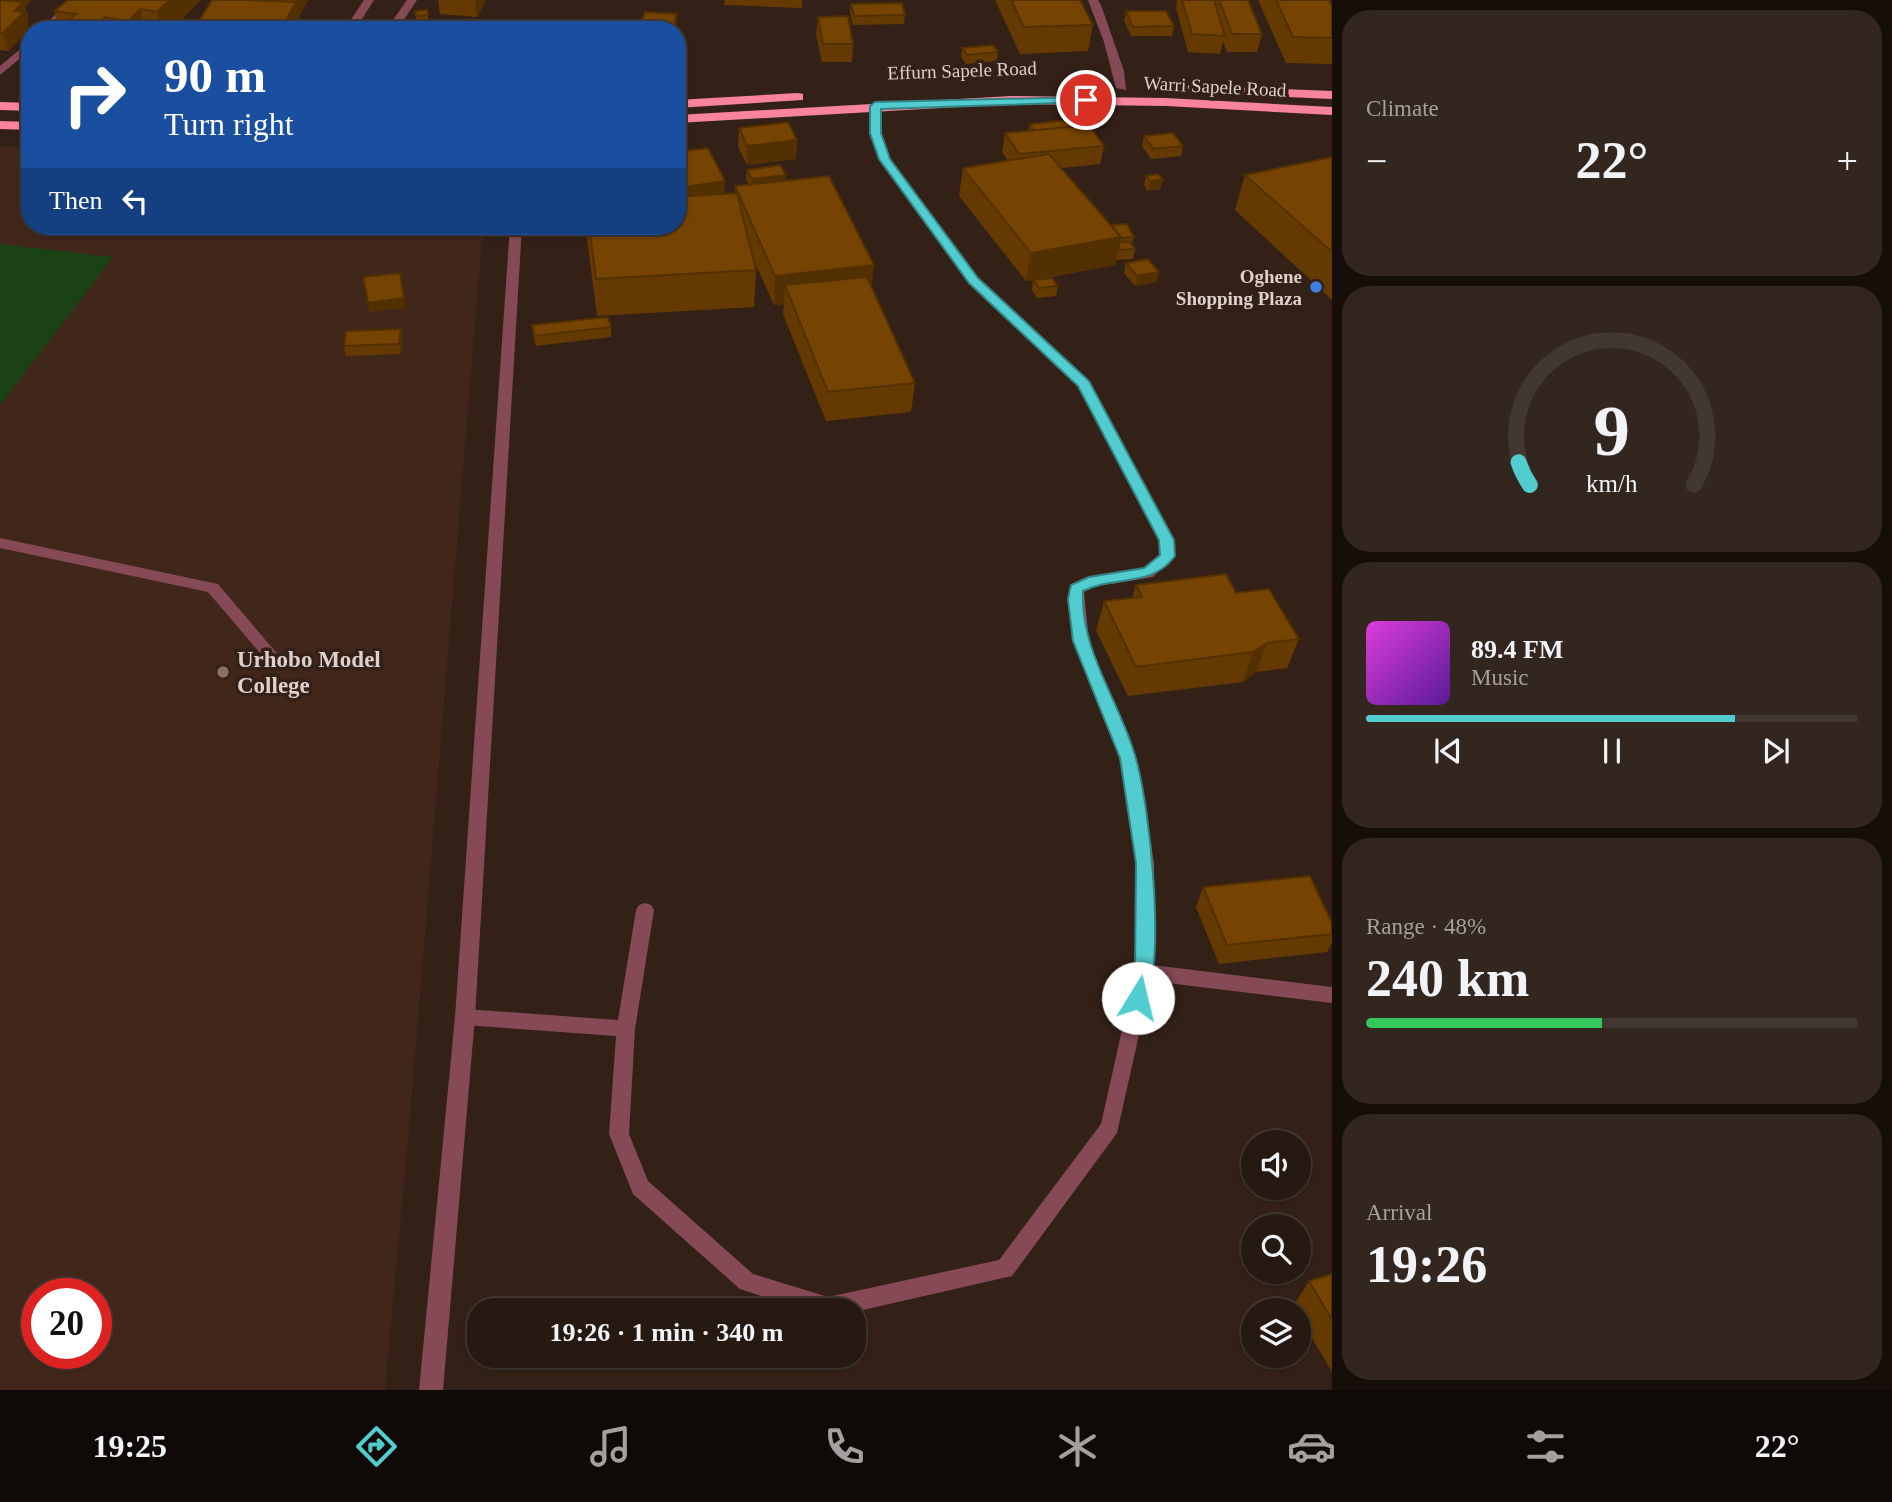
<!DOCTYPE html>
<meta charset="utf-8">
<style>
:root{--surface:#261911;--page:#32261f;--text:#f1f3f6;--muted:#a4a09f;--line:#423831;--accent:#52cdcf}
body{margin:0;font-family:"Times New Roman",serif;background:var(--page);color:var(--text);height:100vh;display:flex;flex-direction:column;font-size:26px;white-space:nowrap}
*{box-sizing:border-box;margin:0}
p{font-size:23px;color:var(--muted)}
.icon{flex:none;width:38px;height:38px;fill:none;stroke:currentColor;stroke-width:2;stroke-linecap:round;stroke-linejoin:round}
.map{position:relative;flex:1;overflow:hidden}
.panel{display:flex;flex-direction:column;gap:10px;padding:10px;background:#150e09;width:560px}
.panel>*{flex:none}
.top-card{position:absolute;left:21px;top:21px;width:665px;height:214px;border-radius:28px;box-shadow:0 2px 5px #0004,0 0 0 2px var(--line);background:#1a4fa0;color:#fff;overflow:hidden}
.fabs{position:absolute;left:1241px;top:1130px;display:grid;gap:14px}
.fabs a{display:grid;place-items:center;width:70px;height:70px;border-radius:50%;background:var(--surface);box-shadow:0 2px 5px #0004,0 0 0 2px var(--line);font-size:35px}
.speed{position:absolute;left:21px;top:1278px;display:flex;gap:14px;font-size:35px;font-weight:700;text-align:center}
.speed>*{display:grid;place-content:center;width:91px;height:91px;border-radius:50%;background:var(--surface);box-shadow:0 2px 5px #0004,0 0 0 2px var(--line);line-height:1}
.speed .limit{border:10px solid #d22;background:#fff;color:#111}
.pin{position:absolute;display:grid;place-items:center;width:60px;height:60px;color:#fff;margin:-30px;border:4px solid #fff;border-radius:50%;box-shadow:0 2px 7px #0007}
.me{position:absolute;width:77px;margin:-38px;rotate:9deg;stroke-linejoin:round;filter:drop-shadow(0 0 5px #0008)}
.turn{display:flex;align-items:center;gap:24px;height:147px;padding:0 28px;font-size:32px}
.turn .icon{width:91px;height:91px;stroke-width:2.5}
.turn b{display:block;font-size:49px;line-height:60px}
.then{display:flex;align-items:center;height:66px;padding:0 28px;background:#0003;gap:14px;font-size:26px}
.big{font-size:52px;font-weight:600;line-height:1.1}
.panel .tile{flex:1;display:flex;flex-direction:column;justify-content:center;gap:10px;min-width:0;padding:0 24px;border-radius:28px;background:var(--page)}
.panel .dial{align-items:center;gap:0}
.dial svg{height:182px;overflow:visible;fill:none;stroke:var(--line);stroke-width:7;stroke-linecap:round;text-anchor:middle}
.dial text{fill:var(--text);stroke:none}
.song{display:flex;align-items:center;gap:21px}
.cover{width:84px;height:84px;border-radius:10px;background:linear-gradient(135deg,hsl(300 70% 55%),hsl(270 70% 35%))}
.played{height:7px;border-radius:4px;background:linear-gradient(90deg,var(--accent) 75%,var(--line) 75%)}
.keys{display:flex;justify-content:space-around;direction:ltr}
.heat{display:flex;justify-content:space-between;align-items:center;font-size:38px;direction:ltr}
.charge{height:10px;border-radius:5px;background:linear-gradient(90deg,#34c759 48%,var(--line) 0)}
.trip{position:absolute;left:467px;top:1298px;width:399px;height:70px;border-radius:28px;background:var(--surface);box-shadow:0 2px 5px #0004,0 0 0 2px var(--line);font-weight:600;line-height:70px;text-align:center}
.tabs{display:flex;height:112px;justify-content:space-around;align-items:center;background:#0f0a07;color:var(--muted)}
.tabs .icon{width:49px;height:49px}
.tabs .active{color:var(--accent)}
.tabs b{font-size:32px;color:var(--text)}
main{display:flex;flex:1;min-height:0}
.map>svg:first-child{display:block}
</style>
<main>
<div class="map">
<svg width="1332" height="1390" viewBox="0 0 1332 1390">
<rect width="100%" height="100%" fill="#332117"/>
<!-- built -->
<path fill="#40271a" fill-rule="evenodd" d="M0,146l30,2v78h453l-73,892 -25,272h-385zM37,1293h59v60h-59z"/>
<!-- green -->
<polygon fill="#1a4216" points="0,244 113,257 0,405"/>
<g fill="none" stroke-linecap="round" stroke-linejoin="round">
<!-- lane -->
<g fill="#854a56" fill-rule="evenodd">
<path d="M871,104l9,2v27l10,26 88,118 111,104 85,159 1,16 -22,21 -61,10 -8,4 5,50 47,117 18,105 -1,102 179,22v16l-181,-22 -34,152 -105,143 -158,36 -47,-1 -67,-22 -107,-95 -24,-60 7,-98 -151,-11 -7,-2 -2,-6 2,-6 7,-2 153,11 18,-110 3,-5 6,-2 6,2 3,5 -19,119 -6,105 19,47 105,93 75,23 171,-37 102,-136 34,-152 1,-109 -16,-105 -47,-117 -4,-52c17,-22 51,-11 74,-20 6,-3 13,-10 18,-15l-1,-14 -81,-154 -109,-103 -91,-124 -9,-26z"/>
<polygon points="0,538 218,584 280,657 272,663 267,661 208,592 0,548"/>
</g>
<!-- street -->
<g fill="#854a56" fill-rule="evenodd">
<polygon points="70,0 81,0 52,30 40,30"/>
<polygon points="364,0 374,0 355,30 344,30"/>
<polygon points="407,0 417,0 397,30 386,30"/>
<polygon points="1088,0 1098,0 1101,5 1124,71 1126,90 1116,88 1104,42"/>
<polygon points="30,41 30,50 0,75 0,66"/>
<polygon points="510,226 522,226 475,1017 443,1390 419,1390 455,1017"/>
</g>
<!-- highway -->
<g fill="#f7839d" fill-rule="evenodd">
<polygon points="1152,84 1332,91 1332,99 1147,91 1145,88"/>
<polygon points="798,93 803,94 803,100 677,108 677,100"/>
<polygon points="1011,96 1166,98 1332,107 1332,115 1166,106 1011,104 677,123 677,115"/>
<polygon points="0,102 30,103 30,111 0,110"/>
<polygon points="0,121 30,122 30,130 0,129"/>
</g>
</g>
<!-- wall -->
<g fill="#653a02">
<polygon points="0,0 31,0 25,6 29,20 27,21 29,30 8,51 0,50"/>
<polygon points="201,0 171,30 59,30 54,11"/>
<polygon points="212,0 308,0 299,16 301,28"/>
<polygon points="438,0 486,0 477,17 440,14"/>
<polygon points="725,0 802,0 802,8 724,5"/>
<polygon points="995,0 1080,0 1093,25 1088,51 1020,54"/>
<polygon points="1177,0 1248,0 1262,34 1257,52 1227,52 1223,41 1220,54 1188,52 1176,8"/>
<polygon points="1258,0 1329,0 1332,6 1332,64 1286,63"/>
<polygon points="851,4 905,15 904,24 853,25 850,13"/>
<polygon points="427,10 429,22 431,22 432,27 462,29 466,23 483,25 483,27 521,28 521,30 395,30 398,21 416,21 415,11"/>
<polygon points="1126,11 1174,26 1172,36 1131,36 1124,20"/>
<polygon points="818,17 853,44 852,62 822,62 816,35"/>
<polygon points="962,48 998,52 997,61 966,64 961,57"/>
<polygon points="1030,124 1072,127 1104,146 1100,164 1061,168 1111,225 1134,237 1132,245 1135,249 1133,259 1116,260 1115,265 1035,280 1058,286 1056,296 1037,298 1032,290 1033,280 1026,281 959,196 963,168 1008,161 1002,152 1005,133 1028,131"/>
<polygon points="739,128 797,140 796,159 747,165 738,147"/>
<polygon points="1144,136 1183,146 1181,156 1151,159 1142,146"/>
<polygon points="677,152 725,181 724,194 735,193 735,186 749,185 746,179 747,170 786,175 786,181 872,288 915,383 911,412 826,421 783,314 784,304 774,305 752,256 756,270 754,307 597,316 587,238 587,226 677,226 681,196 677,189"/>
<polygon points="1332,157 1332,300 1235,210 1245,175"/>
<polygon points="1146,176 1163,180 1160,189 1148,191 1144,185"/>
<polygon points="1126,263 1159,272 1156,282 1135,286 1124,273"/>
<polygon points="532,325 611,327 611,337 536,346 533,335"/>
<polygon points="401,329 402,339 401,354 346,356 344,346"/>
<polygon points="1136,585 1236,593 1299,639 1287,668 1256,672 1243,682 1128,696 1096,631 1104,601 1132,598"/>
<polygon points="1203,887 1332,923 1332,942 1327,952 1219,964 1196,907"/>
<polygon points="1332,1274 1332,1372 1298,1314 1298,1311 1297,1311 1294,1305 1309,1281"/>
</g>
<!-- shaded-wall -->
<g fill="#523001">
<polygon points="17,0 31,0 25,6 29,20 27,21 29,30 8,51 3,33 15,11 19,7"/>
<polygon points="169,0 201,0 171,30 161,30 157,12"/>
<polygon points="294,0 308,0 299,16 301,28 300,30 281,30 295,5"/>
<polygon points="475,0 486,0 477,17"/>
<polygon points="140,9 145,30 131,30 128,21"/>
<polygon points="677,14 677,23 675,30 672,30"/>
<polygon points="105,17 108,30 96,30 96,26"/>
<polygon points="797,140 796,159 747,165 747,146"/>
<polygon points="786,175 786,184 752,189 752,179"/>
<polygon points="1163,180 1160,189 1148,191 1150,181"/>
<polygon points="725,181 724,201 685,206 685,187"/>
<polygon points="1121,237 1115,265 1026,281 1031,253"/>
<polygon points="874,265 871,293 785,285 784,304 774,305 775,276"/>
<polygon points="1159,272 1156,282 1135,286 1137,276"/>
<polygon points="404,298 406,308 369,312 368,303"/>
<polygon points="401,329 402,339 401,354 399,344"/>
<polygon points="1267,643 1256,672 1243,682 1253,652"/>
</g>
<!-- building -->
<g fill="#754402" stroke="#523001" stroke-width="2">
<polygon points="0,0 23,2 15,11 24,12 3,33 0,33"/>
<polygon points="68,0 169,0 157,12 140,9 128,21 105,17 96,26 67,22 76,14 54,11"/>
<polygon points="212,0 251,0 296,2 281,30 193,30"/>
<polygon points="1011,0 1080,0 1093,25 1024,27"/>
<polygon points="1182,0 1214,0 1225,36 1192,34"/>
<polygon points="1219,0 1248,0 1262,34 1232,34"/>
<polygon points="1276,0 1329,0 1332,6 1332,38 1293,37"/>
<polygon points="902,3 905,15 854,16 851,4"/>
<polygon points="427,10 428,15 416,16 415,11"/>
<polygon points="1126,11 1166,11 1174,26 1133,27"/>
<polygon points="645,12 677,14 672,30 639,30"/>
<polygon points="848,16 853,44 823,44 818,17"/>
<polygon points="607,20 609,30 593,30 591,21"/>
<polygon points="398,21 431,22 430,27 403,26 401,30 395,30"/>
<polygon points="466,23 483,25 480,30 462,29"/>
<polygon points="403,26 466,29 401,30"/>
<polygon points="481,26 521,28 520,30 480,30"/>
<polygon points="993,45 998,52 967,55 962,48"/>
<polygon points="1067,120 1072,127 1034,131 1030,124"/>
<polygon points="788,122 797,140 747,146 739,128"/>
<polygon points="1089,125 1104,146 1019,154 1005,133"/>
<polygon points="1173,133 1183,146 1154,149 1144,136"/>
<polygon points="708,148 725,181 685,187 677,170 677,152"/>
<polygon points="1049,154 1121,237 1031,253 963,168"/>
<polygon points="1332,157 1332,252 1245,175"/>
<polygon points="780,165 786,175 752,179 747,170"/>
<polygon points="1158,174 1163,180 1150,181 1146,176"/>
<polygon points="829,176 874,265 775,276 735,186"/>
<polygon points="737,193 756,270 596,279 589,226 677,226 677,197"/>
<polygon points="1127,224 1134,237 1121,238 1121,237 1111,225"/>
<polygon points="1120,242 1130,242 1135,249 1118,250"/>
<polygon points="1148,259 1159,272 1137,276 1126,263"/>
<polygon points="400,273 404,298 368,303 363,277"/>
<polygon points="867,277 915,383 828,392 785,285"/>
<polygon points="1052,278 1058,286 1039,288 1033,280"/>
<polygon points="608,317 611,327 535,336 532,325"/>
<polygon points="401,329 399,344 344,346 346,331"/>
<polygon points="1226,574 1236,593 1269,589 1299,639 1267,643 1253,652 1136,667 1104,601 1142,597 1136,585"/>
<polygon points="1310,876 1332,923 1332,934 1227,945 1203,887"/>
<polygon points="1332,1274 1332,1320 1309,1281"/>
</g>
<!-- route -->
<path fill="#52cdcf" stroke="#358587" stroke-width="2" d="M1086,97h3v5l-208,7v24l9,26 88,119 111,103 85,159 1,16c-23,32 -61,19 -92,35 -3,61 38,112 53,168 14,49 30,200 9,244h-13l-3,-5 6,-26 1,-109 -16,-105 -47,-117 -5,-42 3,-14 18,-8 55,-9 16,-13 -1,-15 -81,-154 -109,-103 -90,-124 -9,-26v-27l5,-4z"/>
<!-- markers -->
<circle fill="#3f7fe0" stroke="#332117" stroke-width="2.5" cx="1316" cy="287" r="7"/>
<circle fill="#8d6e63" stroke="#332117" stroke-width="2.5" cx="223" cy="672" r="7"/>
<g text-anchor="middle" stroke-width="7" stroke-linejoin="round" paint-order="stroke">
<!-- far-street labels -->
<g font-size="19" fill="#ded1cb" stroke="#332117">
<text transform="translate(962 70) rotate(-2)" y="7">Effurn Sapele Road</text>
<text transform="translate(1215 86) rotate(3)" y="7">Warri Sapele Road</text>
</g>
<!-- far-poi labels -->
<g font-size="19" font-weight="bold" fill="#ded1cb" stroke="#332117" text-anchor="end">
<text x="1302" y="283">Oghene<tspan x="1302" dy="22">Shopping Plaza</tspan></text>
</g>
<!-- poi labels -->
<g font-size="23" font-weight="bold" fill="#ded1cb" stroke="#332117" text-anchor="start">
<text x="237" y="667">Urhobo Model<tspan x="237" dy="26">College</tspan></text>
</g>
</g>
</svg>
<div class="fabs">
<a><svg class="icon" aria-label="sound" viewBox="0 0 24 24"><path d="M4 9h4l5-4v14l-5-4H4zM17 9q2 3 0 6"/></svg></a>
<a><svg class="icon" aria-label="search" viewBox="0 0 24 24"><circle cx="10" cy="10" r="6"/><path d="M15 15l6 6"/></svg></a>
<a><svg class="icon" aria-label="layers" viewBox="0 0 24 24"><path d="M12 4l9 5-9 5-9-5zM3 14l9 5 9-5"/></svg></a>
</div>
<div class="speed"><div class="limit">20</div></div>
<div class="pin" style="left:1086px;top:100px;background:#d93025"><svg class="icon" aria-label="arrive" viewBox="0 0 24 24"><path d="M6 21V4h12l-3 4 3 4H6"/></svg></div>
<svg class="me" style="left:1138px;top:998px" viewBox="-20 -20 40 40"><circle r="19" fill="#fff"/><path d="M0-13L10 11 0 6-10 11z" fill="#52cdcf"/></svg>
<div class="trip">19:26 · 1 min · 340 m</div>
<div class="top-card">
<div class="turn"><svg class="icon" aria-label="right" viewBox="0 0 24 24"><path d="M7 20v-9h11M14 6l5 5-5 5"/></svg><div><b>90 m</b>Turn right</div></div>
<div class="then">Then<svg class="icon" aria-label="left" viewBox="0 0 24 24"><path d="M17 20v-9H6M10 6l-5 5 5 5"/></svg></div>
</div>
</div>
<section class="panel">
<div class="tile"><p>Climate</p>
<div class="heat"><a>−</a><b class="big">22°</b><a>+</a></div>
</div>
<div class="tile dial"><svg viewBox="0 0 100 80">
<path d="M14 69A42 42 0 1 1 86 69"/>
<path d="M14 69A42 42 0 0 1 9 59" stroke="#52cdcf"/>
<text x="50" y="56" font-size="32" font-weight="700">9</text>
<text x="50" y="72" font-size="11">km/h</text>
</svg></div>
<div class="tile">
<div class="song"><i class="cover"></i><div><b>89.4 FM</b><p>Music</p></div></div>
<div class="played"></div>
<div class="keys"><svg class="icon" aria-label="previous" viewBox="0 0 24 24"><path d="M18 5L8 12l10 7zM5 5v14"/></svg><svg class="icon" aria-label="pause" viewBox="0 0 24 24"><path d="M8 5v14M16 5v14"/></svg><svg class="icon" aria-label="next" viewBox="0 0 24 24"><path d="M6 5l10 7-10 7zM19 5v14"/></svg></div>
</div>
<div class="tile"><p>Range · 48%</p><b class="big">240 km</b><div class="charge"></div></div>
<div class="tile"><p>Arrival</p><b class="big">19:26</b></div>
</section>
</main>
<nav class="tabs">
<b>19:25</b>
<svg class="icon active" aria-label="directions" viewBox="0 0 24 24"><path d="M12 3l9 9-9 9-9-9zM9 14v-3h6M13 9l2 2-2 2"/></svg>
<svg class="icon" aria-label="music" viewBox="0 0 24 24"><path d="M9 18V5l10-2v13"/><circle cx="6" cy="18" r="3"/><circle cx="16" cy="16" r="3"/></svg>
<svg class="icon" aria-label="phone" viewBox="0 0 24 24"><path d="M5 4h4l2 5-3 2q2 4 5 5l2-3 5 2v4C11 20 4 13 5 4z"/></svg>
<svg class="icon" aria-label="climate" viewBox="0 0 24 24"><path d="M12 3v18M4 7l16 10M4 17L20 7"/></svg>
<svg class="icon" aria-label="car" viewBox="0 0 24 24"><path d="M5 17H2v-5l4-1 3-4h7l3 4 3 1v5h-3M9 17h6M6 11h13"/><circle cx="7" cy="17" r="2"/><circle cx="17" cy="17" r="2"/></svg>
<svg class="icon" aria-label="filters" viewBox="0 0 24 24"><path d="M4 7h16M4 17h16"/><circle cx="9" cy="7" r="2"/><circle cx="15" cy="17" r="2"/></svg>
<b>22°</b>
</nav>
